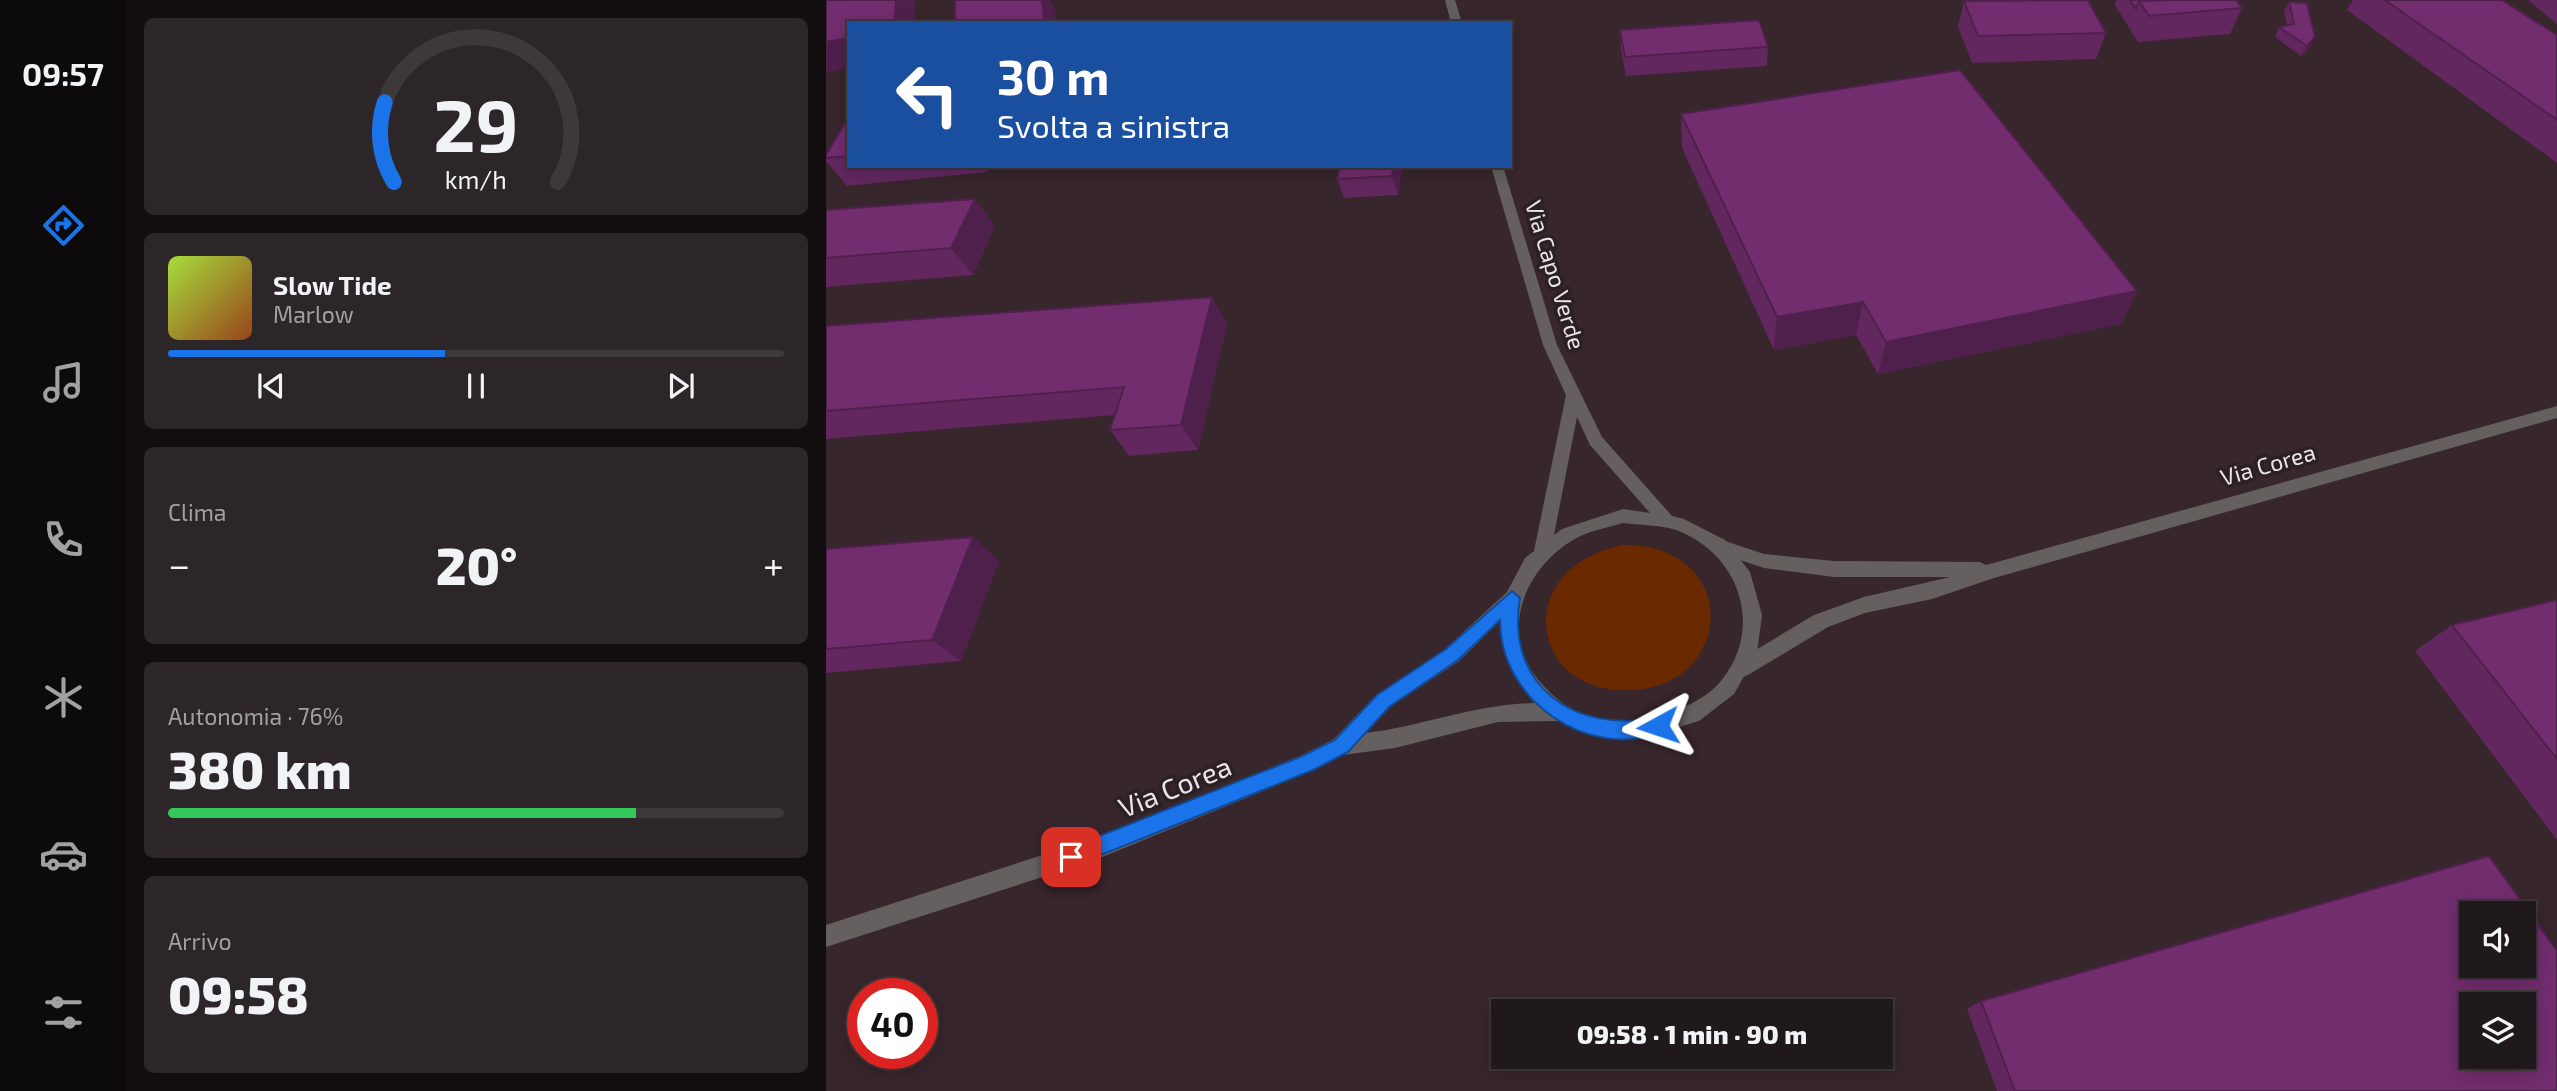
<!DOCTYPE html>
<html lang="it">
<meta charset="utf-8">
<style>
:root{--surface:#20191b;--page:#2d2628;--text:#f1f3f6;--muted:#a2a0a3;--line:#3d383a;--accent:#1a73e8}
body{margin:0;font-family:"Exo 2",sans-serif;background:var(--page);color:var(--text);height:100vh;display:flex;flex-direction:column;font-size:26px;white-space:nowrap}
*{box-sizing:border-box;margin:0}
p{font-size:23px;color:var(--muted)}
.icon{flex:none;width:38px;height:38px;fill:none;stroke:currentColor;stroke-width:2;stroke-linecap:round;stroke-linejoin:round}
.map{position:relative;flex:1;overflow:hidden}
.details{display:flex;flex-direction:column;gap:18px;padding:18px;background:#120e0f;width:700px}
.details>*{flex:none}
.hud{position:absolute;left:21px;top:21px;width:665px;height:147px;border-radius:0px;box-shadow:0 4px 18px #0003,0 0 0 2px var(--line);background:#1a4fa0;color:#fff;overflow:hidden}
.tools{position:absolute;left:1633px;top:901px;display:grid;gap:14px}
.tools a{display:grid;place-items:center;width:77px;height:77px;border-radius:0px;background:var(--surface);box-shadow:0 4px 18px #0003,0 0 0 2px var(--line);font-size:35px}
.speed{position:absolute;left:21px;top:978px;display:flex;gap:14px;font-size:35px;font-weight:700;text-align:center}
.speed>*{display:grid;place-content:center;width:91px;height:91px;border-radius:50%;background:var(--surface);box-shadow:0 4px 18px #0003,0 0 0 2px var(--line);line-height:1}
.speed .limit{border:10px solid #d22;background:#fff;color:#111}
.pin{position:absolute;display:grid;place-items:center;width:60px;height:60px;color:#fff;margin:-30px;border-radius:14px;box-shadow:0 4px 10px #0006}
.me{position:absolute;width:77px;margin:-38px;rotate:265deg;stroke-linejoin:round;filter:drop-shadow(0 0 5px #0008)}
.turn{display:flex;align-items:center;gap:24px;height:147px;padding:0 35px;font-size:32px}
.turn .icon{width:91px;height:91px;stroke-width:2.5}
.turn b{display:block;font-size:49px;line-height:60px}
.big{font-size:52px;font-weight:800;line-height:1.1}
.details .widget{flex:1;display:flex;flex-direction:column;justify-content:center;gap:10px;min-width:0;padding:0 24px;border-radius:10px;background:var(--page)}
.details .dial{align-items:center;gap:0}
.dial svg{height:182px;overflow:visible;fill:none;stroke:var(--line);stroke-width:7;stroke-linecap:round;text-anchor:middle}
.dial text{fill:var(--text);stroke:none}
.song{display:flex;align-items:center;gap:21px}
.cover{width:84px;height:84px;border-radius:10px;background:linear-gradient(135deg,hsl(80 70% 55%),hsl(20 70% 35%))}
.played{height:7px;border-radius:4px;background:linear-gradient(90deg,var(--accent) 45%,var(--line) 45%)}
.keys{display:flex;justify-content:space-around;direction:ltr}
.heat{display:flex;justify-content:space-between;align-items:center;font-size:38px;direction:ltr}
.charge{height:10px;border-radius:5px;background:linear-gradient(90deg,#34c759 76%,var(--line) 0)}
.trip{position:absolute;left:665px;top:999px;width:402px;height:70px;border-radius:0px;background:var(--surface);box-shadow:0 4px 18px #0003,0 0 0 2px var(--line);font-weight:800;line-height:70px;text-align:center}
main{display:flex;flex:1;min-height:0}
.dock{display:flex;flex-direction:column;width:126px;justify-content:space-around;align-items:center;background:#0d0a0b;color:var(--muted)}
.dock .icon{width:49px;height:49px}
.dock .selected{color:var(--accent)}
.dock b{font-size:32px;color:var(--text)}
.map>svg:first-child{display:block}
</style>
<main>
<nav class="dock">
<b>09:57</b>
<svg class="icon selected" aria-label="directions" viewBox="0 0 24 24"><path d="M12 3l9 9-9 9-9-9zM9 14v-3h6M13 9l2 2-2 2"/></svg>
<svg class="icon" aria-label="music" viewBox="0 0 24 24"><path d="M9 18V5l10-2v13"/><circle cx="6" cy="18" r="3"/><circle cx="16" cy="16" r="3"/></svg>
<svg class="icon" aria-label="phone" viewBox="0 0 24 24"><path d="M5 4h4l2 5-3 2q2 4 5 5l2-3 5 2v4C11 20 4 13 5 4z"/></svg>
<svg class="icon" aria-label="climate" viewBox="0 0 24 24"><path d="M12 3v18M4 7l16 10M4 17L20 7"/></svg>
<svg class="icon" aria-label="car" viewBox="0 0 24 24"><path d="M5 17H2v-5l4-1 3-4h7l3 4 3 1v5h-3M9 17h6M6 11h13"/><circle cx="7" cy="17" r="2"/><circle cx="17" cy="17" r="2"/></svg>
<svg class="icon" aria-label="filters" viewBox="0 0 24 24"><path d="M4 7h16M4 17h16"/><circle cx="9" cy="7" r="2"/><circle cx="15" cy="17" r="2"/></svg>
</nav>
<section class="details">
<div class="widget dial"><svg viewBox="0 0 100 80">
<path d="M14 69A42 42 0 1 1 86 69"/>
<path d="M14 69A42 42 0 0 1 10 34" stroke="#1a73e8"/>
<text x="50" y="56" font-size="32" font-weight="700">29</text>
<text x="50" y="72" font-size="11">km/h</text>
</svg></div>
<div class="widget">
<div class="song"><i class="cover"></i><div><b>Slow Tide</b><p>Marlow</p></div></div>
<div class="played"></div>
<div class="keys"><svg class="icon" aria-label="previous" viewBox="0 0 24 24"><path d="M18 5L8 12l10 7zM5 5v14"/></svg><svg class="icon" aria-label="pause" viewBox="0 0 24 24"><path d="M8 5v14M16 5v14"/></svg><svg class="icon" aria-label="next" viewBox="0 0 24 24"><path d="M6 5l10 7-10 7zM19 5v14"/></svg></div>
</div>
<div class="widget"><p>Clima</p>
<div class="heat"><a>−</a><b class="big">20°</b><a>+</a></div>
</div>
<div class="widget"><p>Autonomia · 76%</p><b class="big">380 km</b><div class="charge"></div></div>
<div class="widget"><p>Arrivo</p><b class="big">09:58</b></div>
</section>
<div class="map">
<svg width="1731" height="1091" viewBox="0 0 1731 1091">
<rect width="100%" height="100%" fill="#2b2124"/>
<!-- built -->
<path fill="#37262c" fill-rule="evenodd" d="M0,0h1731v1091h-1731zM23,23h661v143h-661zM1645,914h53v52h-53zM37,994h59v60h-59zM1645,1004h53v53h-53zM677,1012h378v45h-378z"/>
<!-- green -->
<path fill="#6b2900" d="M797,545c117,-1 113,138 11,145 -105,8 -125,-122 -11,-145z"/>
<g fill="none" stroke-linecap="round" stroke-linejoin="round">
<!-- minor -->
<polygon fill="#655f5f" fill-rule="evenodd" points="1731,406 1731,418 1168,578 1106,599 1039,613 1002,627 922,675 915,678 908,675 905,669 908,663 988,615 1038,597 1124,577 1008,577 938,568 890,552 887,547 890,542 896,540 938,554 1008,561 1154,562 1160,565"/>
<!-- tertiary -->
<g fill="#655f5f" fill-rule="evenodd">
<polygon points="619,0 629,0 636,23 625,23"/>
<path d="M665,166h12l54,179 45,92 70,79 12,3 41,21 25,32 12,43 -5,38 -23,41 -35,27 -57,17 -52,-3 -31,-14 -61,1 -103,26 -52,7 -29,15 -219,90 -269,87v-22l269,-87 205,-82 34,-17 42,-44 69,-46 62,-57 18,-34 9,-7 32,-156 -23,-50zM751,417l13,28 60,68 -27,-4 -61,20 -8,6zM797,523c16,2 37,2 53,7 63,23 89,97 45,151 -25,31 -94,48 -132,35 -20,-7 -34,-17 -48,-33 -43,-47 -19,-112 32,-143 14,-9 34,-12 50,-17zM676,619c-2,34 11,60 32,84 -58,1 -111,23 -168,30l24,-26 69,-46z"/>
</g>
</g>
<!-- wall -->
<g fill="#62275f">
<polygon points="1290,0 1410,0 1416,8 1404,34 1312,42 1289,5"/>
<polygon points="1527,0 1676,0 1731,35 1731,163 1521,10"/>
<polygon points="1702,0 1731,0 1731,24"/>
<polygon points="1138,1 1280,33 1270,59 1146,63 1132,27"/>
<polygon points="1463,2 1489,37 1484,47 1475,56 1449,37 1453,27 1461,25 1458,11"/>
<polygon points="794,30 942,47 941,66 800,76 795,49"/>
<polygon points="855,114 1311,291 1295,324 1052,374 1030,335 948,350 856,148"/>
<polygon points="23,116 23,166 163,166 161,172 21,186 0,161 0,155"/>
<polygon points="514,166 576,166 572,195 518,198 511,179"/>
<polygon points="0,210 169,226 147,275 0,287"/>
<polygon points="401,323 372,450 303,456 284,430 289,415 0,439 0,326"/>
<polygon points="0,549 173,561 135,661 0,673"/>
<polygon points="1731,600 1731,840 1589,651 1626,625"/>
<polygon points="1155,1001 1731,1091 1171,1091 1141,1009"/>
</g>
<!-- shaded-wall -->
<g fill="#50204d">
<polygon points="70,0 89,0 88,23 69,23"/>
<polygon points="216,0 224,0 229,9 231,23 219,23"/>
<polygon points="1489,37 1484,47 1475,56 1481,46"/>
<polygon points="23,38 23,68 0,73 0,42"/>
<polygon points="156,166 163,166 161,172"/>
<polygon points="568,166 576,166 572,195 566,176"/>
<polygon points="149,199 169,226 147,275 125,248"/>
<polygon points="1311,291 1295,324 1052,374 1060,342"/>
<polygon points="386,297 401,323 372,450 355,425"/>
<polygon points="1037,302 1030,335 948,350 951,317"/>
<polygon points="147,537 173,561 135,661 106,640"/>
</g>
<!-- building -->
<g fill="#722d6e" stroke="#50204d" stroke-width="2" fill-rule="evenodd">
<polygon points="0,0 70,0 69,23 23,23 23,38 0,42"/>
<polygon points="129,0 216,0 219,23 129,23"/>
<polygon points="1262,0 1280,33 1152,36 1138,1"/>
<polygon points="1304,0 1344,0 1313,1 1310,9"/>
<polygon points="1344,0 1410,0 1416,8 1323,16 1313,1"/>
<polygon points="1559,0 1676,0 1731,35 1731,120"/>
<polygon points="1463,2 1481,3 1489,37 1481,46 1453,27 1468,24"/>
<polygon points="933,20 942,47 799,57 794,30"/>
<polygon points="1134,70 1311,291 1060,342 1037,302 951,317 855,114"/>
<polygon points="23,116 23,156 0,158 0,155"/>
<polygon points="514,166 568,166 566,176 511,179"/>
<polygon points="149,199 125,248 0,258 0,210"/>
<polygon points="386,297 355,425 284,430 298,387 0,411 0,326"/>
<polygon points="147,537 106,640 0,649 0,549"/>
<polygon points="1731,600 1731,759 1626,625"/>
<path d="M1663,856l68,95v140h-542l-34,-90zM1645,914h53v52h-53zM1645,1004h53v53h-53z"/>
</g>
<!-- route -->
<path fill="#1a73e8" stroke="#114b97" stroke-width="2" d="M686,591l8,7c-15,88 55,137 138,119l6,3 3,6 -3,6c-76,29 -164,-31 -164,-112l-42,40 -69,47 -41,45 -35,18 -242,97 -7,-3 -3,-7 3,-7 236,-93 35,-17 42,-45 69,-46z"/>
<g text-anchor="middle" stroke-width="7" stroke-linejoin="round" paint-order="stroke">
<!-- street labels -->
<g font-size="23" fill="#ece5e7" stroke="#2b2124">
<text transform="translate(729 275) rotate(73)" y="8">Via Capo Verde</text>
<text transform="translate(1442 465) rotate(-16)" y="8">Via Corea</text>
</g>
<!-- near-street labels -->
<g font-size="28" fill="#ece5e7" stroke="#2b2124">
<text transform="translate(349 787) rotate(-22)" y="10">Via Corea</text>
</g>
</g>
</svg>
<div class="tools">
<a><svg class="icon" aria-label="sound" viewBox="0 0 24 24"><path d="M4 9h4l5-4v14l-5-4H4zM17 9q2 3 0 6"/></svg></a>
<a><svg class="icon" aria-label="layers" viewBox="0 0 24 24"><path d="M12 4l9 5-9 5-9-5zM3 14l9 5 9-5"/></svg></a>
</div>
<div class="speed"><div class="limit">40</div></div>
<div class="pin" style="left:245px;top:857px;background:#d93025"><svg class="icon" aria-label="arrive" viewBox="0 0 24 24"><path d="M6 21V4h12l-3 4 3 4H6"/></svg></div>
<svg class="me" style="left:832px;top:726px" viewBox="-20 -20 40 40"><path d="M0-17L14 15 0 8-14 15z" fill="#1a73e8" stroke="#fff" stroke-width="4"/></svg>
<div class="trip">09:58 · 1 min · 90 m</div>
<div class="hud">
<div class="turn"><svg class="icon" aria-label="left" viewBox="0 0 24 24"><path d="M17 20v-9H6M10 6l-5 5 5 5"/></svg><div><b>30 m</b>Svolta a sinistra</div></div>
</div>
</div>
</main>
